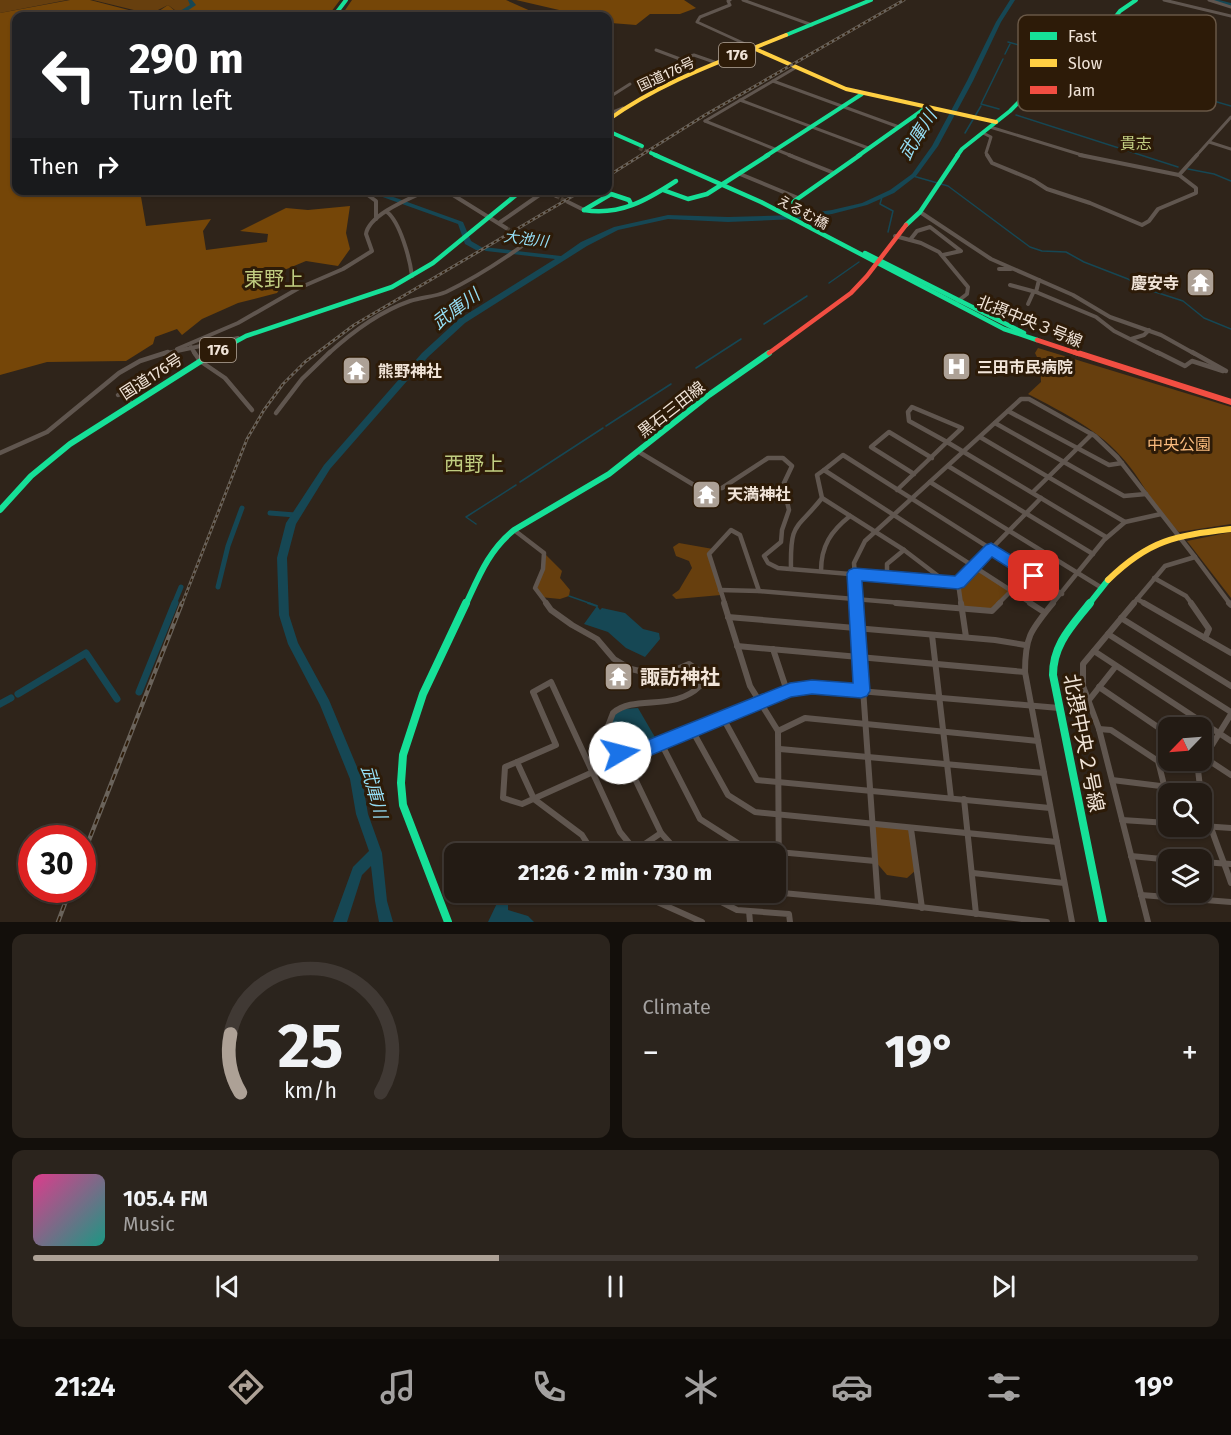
<!DOCTYPE html>
<meta charset="utf-8">
<style>
:root{--surface:#231b14;--page:#2b241d;--text:#f1f3f6;--muted:#a3a1a0;--line:#403934;--accent:#ada196}
body{margin:0;font-family:"Fira Sans","Noto Sans JP",sans-serif;background:var(--page);color:var(--text);height:100vh;display:flex;flex-direction:column;font-size:22px;white-space:nowrap}
*{box-sizing:border-box;margin:0}
p{font-size:20px;color:var(--muted)}
.icon{flex:none;width:33px;height:33px;fill:none;stroke:currentColor;stroke-width:2;stroke-linecap:round;stroke-linejoin:round}
.map{position:relative;height:922px;overflow:hidden}
.drawer{display:flex;flex-direction:column;gap:12px;padding:12px;background:#130f0b;flex:1}
.drawer>*{flex:none}
.banner{position:absolute;left:12px;top:12px;width:600px;height:183px;border-radius:12px;box-shadow:0 2px 4px #0004,0 0 0 2px var(--line);background:#202124;color:#fff;overflow:hidden}
.needle{width:39px;rotate:245deg}
.buttons{position:absolute;left:1158px;top:717px;display:grid;gap:12px}
.buttons a{display:grid;place-items:center;width:54px;height:54px;border-radius:12px;background:var(--surface);box-shadow:0 2px 4px #0004,0 0 0 2px var(--line);font-size:30px}
.speed{position:absolute;left:18px;top:825px;display:flex;gap:12px;font-size:30px;font-weight:700;text-align:center}
.speed>*{display:grid;place-content:center;width:78px;height:78px;border-radius:50%;background:var(--surface);box-shadow:0 2px 4px #0004,0 0 0 2px var(--line);line-height:1}
.speed .limit{border:9px solid #d22;background:#fff;color:#111}
.pin{position:absolute;display:grid;place-items:center;width:51px;height:51px;color:#fff;margin:-26px;border-radius:12px;box-shadow:0 3px 9px #0006}
.me{position:absolute;width:66px;margin:-33px;rotate:82deg;stroke-linejoin:round;filter:drop-shadow(0 0 4px #0008)}
.turn{display:flex;align-items:center;gap:21px;height:126px;padding:0 18px;font-size:27px}
.turn .icon{width:78px;height:78px;stroke-width:2.5}
.turn b{display:block;font-size:42px;line-height:51px}
.then{display:flex;align-items:center;height:57px;padding:0 18px;background:#0003;gap:12px;font-size:22px}
.big{font-size:45px;font-weight:800;line-height:1.1}
.drawer .card{flex:1;display:flex;flex-direction:column;justify-content:center;gap:9px;min-width:0;padding:0 21px;border-radius:12px;background:var(--page)}
.drawer .dial{align-items:center;gap:0}
.dial svg{height:156px;overflow:visible;fill:none;stroke:var(--line);stroke-width:7;stroke-linecap:round;text-anchor:middle}
.dial text{fill:var(--text);stroke:none}
.song{display:flex;align-items:center;gap:18px}
.cover{width:72px;height:72px;border-radius:9px;background:linear-gradient(135deg,hsl(330 70% 55%),hsl(170 70% 35%))}
.played{height:6px;border-radius:3px;background:linear-gradient(90deg,var(--accent) 40%,var(--line) 40%)}
.keys{display:flex;justify-content:space-around;direction:ltr}
.heat{display:flex;justify-content:space-between;align-items:center;font-size:33px;direction:ltr}
.drawer .tiles{flex:1;display:grid;gap:12px;grid-template-columns:1fr 1fr}
.card:last-child{grid-column:span 2}
.trip{position:absolute;left:444px;top:843px;width:342px;height:60px;border-radius:12px;background:var(--surface);box-shadow:0 2px 4px #0004,0 0 0 2px var(--line);font-weight:800;line-height:60px;text-align:center}
.menu{display:flex;height:96px;justify-content:space-around;align-items:center;background:#0e0b08;color:var(--muted)}
.menu .icon{width:42px;height:42px}
.menu .current{color:var(--accent)}
.menu b{font-size:27px;color:var(--text)}
.map>svg:first-child{display:block}
</style>
<div class="map">
<svg width="1231" height="922" viewBox="0 0 1231 922">
<rect width="100%" height="100%" fill="#2f241a"/>
<!-- green -->
<g fill="#673f0e">
<polygon points="0,0 67,0 0,13"/>
<polygon points="93,0 300,0 231,16 183,16 168,5 150,14"/>
<path d="M1038,348l193,59v117l-52,8c-22,-18 -35,-49 -53,-70 -26,-32 -62,-49 -98,-68l13,-12 -1,-19 -5,-10z"/>
<polygon points="1231,532 1231,598 1187,541"/>
<polygon points="679,543 713,549 709,554 721,595 676,599 672,595 679,590 692,568 689,561 676,556 673,547"/>
<polygon points="544,553 562,571 560,578 570,590 569,596 560,599 540,597 536,584 543,569"/>
<polygon points="974,567 1011,591 992,611 962,609 958,583"/>
<polygon points="872,825 911,829 916,870 907,878 887,875 875,861"/>
</g>
<!-- forest -->
<g fill="#754608">
<polygon points="70,0 90,0 148,15 156,13 168,5 181,16 16,16 16,190 140,191 146,226 211,219 203,231 206,250 267,242 268,234 240,231 286,208 308,210 350,206 346,233 350,249 338,266 306,261 277,273 283,284 277,293 238,303 202,319 182,335 177,329 155,337 153,344 126,361 47,362 0,375 0,13"/>
<polygon points="191,0 340,0 328,16 192,16 184,10 195,5"/>
<polygon points="352,0 506,0 542,16 341,16"/>
<polygon points="516,0 684,0 696,8 680,14 650,14 636,25 611,23 608,22 608,16 585,16"/>
</g>
<!-- water -->
<g fill="#164754">
<polygon points="597,606 600,610 602,608 625,613 643,629 659,633 660,639 645,657 626,648 608,632 584,624"/>
<polygon points="638,708 656,739 626,753 622,751 610,727 615,714 625,709"/>
<polygon points="506,895 508,899 508,910 528,916 534,922 488,922 499,899"/>
</g>
<g fill="none" stroke-linecap="round" stroke-linejoin="round">
<!-- stream-far1 -->
<g stroke="#164754" stroke-width="1.5">
<polyline points="1008,42 1060,56"/>
<polyline points="1005,54 1010,44"/>
<polyline points="1065,58 1231,106"/>
<polyline points="999,109 981,104 1003,59"/>
<polyline points="1016,115 1178,167"/>
<polyline points="965,133 981,106"/>
<polyline points="1188,169 1214,174 1231,181"/>
<polyline points="913,176 948,186 1030,247 1042,251 1066,252 1084,262 1128,279 1140,287 1183,301 1204,318 1231,329"/>
<polyline points="882,197 880,204 893,211 888,232"/>
<polyline points="829,283 859,262"/>
<polyline points="764,324 807,296"/>
<polyline points="696,368 741,339"/>
<polyline points="606,426 671,384"/>
<polyline points="520,482 603,428"/>
<polyline points="476,524 466,517 516,485"/>
<polyline points="569,596 592,604"/>
</g>
<!-- stream -->
<polyline stroke="#164754" stroke-width="2" points="588,603 597,606"/>
<!-- canal-far1 -->
<g stroke="#164754" stroke-width="5">
<polyline points="270,513 295,515"/>
<polyline points="218,587 228,546 242,508"/>
<polyline points="174,604 181,587"/>
</g>
<!-- canal -->
<g stroke="#164754" stroke-width="7">
<polyline points="139,692 175,603"/>
<polyline points="18,694 86,653 117,699"/>
<polyline points="0,704 11,698"/>
</g>
<!-- river -->
<g fill="#164754" fill-rule="evenodd">
<polygon points="188,0 192,0 196,5 187,11 193,16 188,16 180,11 190,5"/>
<polygon points="1010,0 1015,0 1001,22 973,81 938,146 916,176 894,193 867,205 832,214 798,219 728,222 668,219 618,230 587,246 465,323 428,357 330,469 296,524 287,558 289,615 298,643 329,700 362,779 368,814 382,853 387,901 393,922 379,922 375,901 371,866 362,875 347,922 333,922 353,867 369,851 356,814 350,779 320,705 288,644 279,615 277,558 286,523 324,465 422,353 459,319 555,259 486,251 482,249 483,247 561,256 581,242 614,227 668,215 728,217 798,215 832,210 862,203 890,190 912,174 932,146 967,81 996,22"/>
<polygon points="1212,0 1219,0 1231,3 1231,7"/>
<polygon points="363,190 374,190 463,222 471,241 483,248 482,250 476,250 465,244 458,224"/>
</g>
<!-- street-tunnel -->
<g stroke="#4c4136" stroke-width="4" stroke-dasharray="4 1.5" stroke-linecap="butt">
<polyline points="556,196 568,202"/>
<polyline points="506,228 516,234"/>
</g>
<!-- secondary-tunnel -->
<polyline stroke="#4c4136" stroke-width="4" stroke-dasharray="4 2" stroke-linecap="butt" points="639,148 651,153"/>
<!-- street-far3 -->
<g stroke="#60564f" stroke-width="3">
<polyline points="730,0 728,1 730,5 700,17 697,22 754,48"/>
<polyline points="743,0 812,25"/>
<polyline points="1164,0 1231,16"/>
<polyline points="1209,0 1231,7"/>
<polyline points="656,50 680,59 694,55 717,63"/>
<polyline points="773,81 899,127"/>
<polyline points="608,98 630,84"/>
<polyline points="740,100 868,148"/>
<polyline points="608,114 623,108"/>
<polyline points="705,121 792,156"/>
<polyline points="705,121 795,68"/>
<polyline points="990,127 1085,156"/>
<polyline points="983,133 991,137 986,153 988,156"/>
<polyline points="1209,142 1231,149"/>
<polyline points="1196,156 1231,117"/>
</g>
<!-- street-far2 -->
<g stroke="#60564f" stroke-width="4">
<polyline points="789,155 834,173"/>
<polyline points="987,155 992,163 1033,180 1047,189 1090,203 1142,225 1149,221 1158,209 1196,193 1196,188 1179,175 1080,155"/>
<polyline points="740,174 798,198"/>
<polyline points="1179,175 1197,155"/>
<polyline points="361,190 376,201 376,219"/>
<polyline points="445,190 506,228"/>
<polyline points="544,190 556,196"/>
<polyline points="229,194 244,190"/>
<polyline points="568,202 584,210"/>
<path d="M387,212c13,10 23,47 25,64"/>
<polyline points="920,212 991,259 1073,295 1110,317 1161,335 1195,354"/>
<polyline points="499,223 545,191"/>
<polyline points="895,236 921,243 939,252 968,287 967,294 958,301"/>
<polyline points="910,240 917,231 930,227 961,251 943,255"/>
<polyline points="999,269 1011,269"/>
<polyline points="1039,280 1036,292 1096,317 1114,331 1160,354"/>
<polyline points="1010,285 1036,292"/>
<polyline points="1028,304 1033,293"/>
<polyline points="1131,339 1144,335 1149,330"/>
<polyline points="191,347 195,354"/>
<path d="M177,349l61,-26 61,-35 44,-19 29,-18 -6,-17c3,-20 45,-36 62,-44"/>
<polyline points="163,354 238,338"/>
<path d="M328,354c23,-21 53,-43 82,-53 12,-4 24,-4 36,-9 29,-14 57,-32 83,-51l-13,-7"/>
</g>
<!-- street-far1 -->
<g stroke="#60564f" stroke-width="4.5">
<polyline points="194,352 200,361 225,378 252,410"/>
<polyline points="1157,352 1185,366 1192,361 1223,371"/>
<polyline points="1192,352 1226,371"/>
<polyline points="118,395 123,393 132,405"/>
<polygon points="912,407 962,428 947,442 909,421 908,412"/>
<polyline points="1008,411 1109,465 1122,463"/>
<polyline points="276,413 302,379 330,352"/>
<polyline points="995,423 1124,496 1146,494"/>
<polyline points="980,437 1125,522"/>
<polyline points="947,442 1106,537"/>
<polyline points="639,452 694,485 712,489 722,488 768,458 783,458 792,466 783,485 789,510 782,530 781,542 764,556 768,563 778,568 958,583"/>
<polyline points="0,453 47,432 119,373 140,361 168,352"/>
<polyline points="948,466 1093,554"/>
<polyline points="824,470 843,455 1062,594"/>
<polyline points="914,474 871,447 889,432 932,458"/>
<polyline points="930,482 1102,588"/>
<polyline points="897,490 947,442"/>
<polyline points="1033,492 1092,434"/>
<polyline points="822,498 904,550 946,582"/>
<polyline points="514,530 544,553 543,569 535,588 547,604"/>
<polyline points="1195,557 1230,604"/>
<path d="M791,569c-1,-48 5,-38 31,-71l-5,-23 7,-5 208,134"/>
<path d="M821,571c0,-25 10,-40 29,-55"/>
<polyline points="887,577 887,564 904,550"/>
<polyline points="1154,578 1186,596 1192,604"/>
<polyline points="720,590 759,591"/>
<polyline points="1137,599 1146,604"/>
<polyline points="725,604 709,554 731,530 740,535 759,591 914,604"/>
<polyline points="857,604 854,563 865,541 1021,399 1029,399 1095,436 1117,457 1195,557 1165,566 1133,604"/>
<polyline points="961,604 958,583 1041,498"/>
<polyline points="998,604 1011,591"/>
<polyline points="1052,604 1104,540 1125,522 1161,514"/>
</g>
<!-- street -->
<g stroke="#60564f" stroke-width="6">
<path d="M546,603l5,7 21,15 25,14 17,20 17,10 30,7 28,-12 12,8 -1,14c-26,26 -65,8 -87,27l-5,13 12,27 5,5"/>
<polyline points="724,603 750,686 778,731 779,893"/>
<polyline points="896,603 992,611 1000,603"/>
<polyline points="961,603 966,637"/>
<polyline points="1030,603 1044,612"/>
<path d="M1053,603c-22,27 -28,33 -28,69l47,250"/>
<polyline points="1134,603 1083,664 1083,686 1099,729 1148,922"/>
<polyline points="1144,603 1231,653"/>
<polyline points="1191,603 1209,629 1205,638"/>
<polyline points="1229,603 1231,605"/>
<polyline points="728,617 995,640 1025,645"/>
<polyline points="1121,618 1231,686"/>
<polyline points="1108,634 1231,712"/>
<polyline points="932,635 951,798"/>
<polyline points="737,646 1025,672"/>
<polyline points="773,649 787,691"/>
<polyline points="1094,651 1231,741"/>
<polyline points="1099,687 1168,734"/>
<polyline points="1089,700 1116,666"/>
<polyline points="723,718 757,780 1050,808"/>
<polyline points="1099,729 1111,730 1158,761 1164,785"/>
<polyline points="692,730 728,795 755,812 1057,842"/>
<polyline points="778,731 805,718 1038,741"/>
<polyline points="661,743 700,819 747,849 875,861"/>
<polyline points="780,749 1044,773"/>
<polyline points="1202,755 1212,745 1231,714"/>
<polyline points="1202,756 1231,775"/>
<path d="M1198,760c-1,42 20,84 33,123"/>
<polyline points="517,762 505,767 503,798 522,804 593,772"/>
<polyline points="1112,780 1201,791"/>
<polyline points="964,799 976,914"/>
<polyline points="1122,820 1168,823"/>
<polyline points="1202,826 1231,828"/>
<polyline points="911,829 922,908"/>
<polyline points="594,854 582,835 534,799 517,762 556,745 533,692 551,682 620,832 629,843 644,854"/>
<polyline points="630,854 661,833"/>
<polyline points="680,854 661,833 625,758 790,690 812,687 1059,708"/>
<polyline points="1131,856 1172,860"/>
<polyline points="1202,862 1231,864"/>
<polyline points="973,873 1064,883"/>
<polyline points="635,892 702,922"/>
<polyline points="702,892 737,910 789,914 790,922"/>
<polyline points="772,892 878,902 857,603"/>
<polyline points="1141,895 1231,902"/>
<polyline points="878,902 1047,922"/>
<polyline points="749,911 750,922"/>
</g>
<!-- fast-far3 -->
<g stroke="#16e098" stroke-width="4">
<polyline points="334,16 346,0"/>
<polyline points="786,35 871,0"/>
<polyline points="608,131 642,146"/>
<polyline points="651,153 658,156"/>
<polyline points="766,156 862,94"/>
<polyline points="858,156 927,107"/>
<polyline points="957,156 962,149 1010,111 1062,58 1102,34 1120,11 1136,0"/>
</g>
<!-- fast-far2 -->
<g stroke="#16e098" stroke-width="4.5">
<polyline points="655,155 761,202 1004,329 1037,340"/>
<polyline points="663,190 688,199 707,194 768,155"/>
<polyline points="793,202 860,155"/>
<path d="M584,210c36,6 63,-10 92,-29"/>
<polyline points="584,210 611,194 629,200 631,204"/>
<polyline points="906,225 920,212 958,155"/>
<polyline points="865,253 1024,333"/>
<polyline points="213,354 246,336 392,287 433,263 522,190"/>
</g>
<!-- fast-far1 -->
<g stroke="#16e098" stroke-width="6">
<polyline points="0,510 31,476 70,444 215,352"/>
<path d="M466,604c13,-28 23,-54 48,-74l95,-56 100,-79 60,-42"/>
<polyline points="1089,604 1108,580"/>
</g>
<!-- fast -->
<g stroke="#16e098" stroke-width="8">
<path d="M1090,603c-18,23 -37,41 -37,72l50,247"/>
<polyline points="448,922 403,805 401,783 403,755 423,694 466,603"/>
</g>
<!-- slow-far1 -->
<g stroke="#ffcf43" stroke-width="4">
<polyline points="753,48 846,89 996,122"/>
<path d="M608,120c54,-39 117,-60 178,-85"/>
</g>
<!-- slow -->
<path stroke="#ffcf43" stroke-width="6" d="M1108,580c42,-41 67,-44 123,-51"/>
<!-- jam-far1 -->
<g stroke="#f24e42" stroke-width="4.5">
<polyline points="1037,340 1079,354"/>
<polyline points="769,353 851,293 867,276 906,225"/>
</g>
<!-- jam -->
<polyline stroke="#f24e42" stroke-width="6" points="1075,352 1231,402"/>
<defs>
<g id="rail-far1">
<polyline points="608,176 705,115 904,0"/>
<polyline points="182,604 247,439 264,410 283,384 305,362 354,325 583,190"/>
</g>
<g id="rail">
<polyline points="82,858 182,603"/>
<polyline points="58,922 70,890"/>
</g>
</defs>
<!-- rail-far1 casing -->
<use href="#rail-far1" stroke="#6a635b" stroke-width="3"/>
<!-- rail casing -->
<use href="#rail" stroke="#6a635b" stroke-width="4.5"/>
<!-- rail-far1 -->
<use href="#rail-far1" stroke="#2d1b08" stroke-width="1.5" stroke-dasharray="3" stroke-linecap="butt"/>
<!-- rail -->
<use href="#rail" stroke="#2d1b08" stroke-width="2" stroke-dasharray="6" stroke-linecap="butt"/>
</g>
<!-- route -->
<polygon fill="#1a73e8" stroke="#114b97" stroke-width="1.5" points="991,543 1039,572 1041,576 1039,580 1028,580 992,557 964,587 958,589 862,581 870,691 867,696 861,698 812,694 791,697 625,766 619,764 611,753 614,747 620,745 628,748 790,683 812,680 853,683 847,574 849,570 854,568 955,576 986,545"/>
<!-- icons -->
<defs>
<symbol id="temple-square" viewBox="-11 -11 22 22"><rect x="-9" y="-9" width="18" height="18" rx="4" fill="#ada196" stroke="#2d1b08"/><path d="M0-6L5-2H3V0L6.5 2.5H4V6H1.5V3h-3V6H-4V2.5H-6.5L-3 0V-2H-5Z" fill="#fff"/></symbol>
<symbol id="hospital-square" viewBox="-11 -11 22 22"><rect x="-9" y="-9" width="18" height="18" rx="4" fill="#ada196" stroke="#2d1b08"/><path d="M-5-5h3v3.5h4V-5h3V5h-3V1.5h-4V5h-3Z" fill="#fff"/></symbol>
</defs>
<g fill-rule="evenodd">
<use href="#temple-square" x="1184" y="266" width="33" height="33"/>
<use href="#hospital-square" x="940" y="350" width="33" height="33"/>
<use href="#temple-square" x="340" y="354" width="33" height="33"/>
<use href="#temple-square" x="690" y="478" width="33" height="33"/>
<use href="#temple-square" x="602" y="660" width="33" height="33"/>
</g>
<g text-anchor="middle" stroke-width="6" stroke-linejoin="round" paint-order="stroke">
<!-- far-street labels -->
<g font-size="14" fill="#f1e4d8" stroke="#2d1b08">
<text transform="translate(666 74) rotate(-25)" y="5">国道176号</text>
<text transform="translate(803 212) rotate(28)" y="5">えるむ橋</text>
</g>
<!-- shield labels -->
<g fill="#2d1b08" stroke="#b6a89a" stroke-width="1.5">
<rect x="719" y="43" width="36" height="24" rx="4.5"/>
<rect x="200" y="338" width="36" height="24" rx="4.5"/>
</g>
<g font-size="15" font-weight="bold" fill="#f1e4d8">
<text x="737" y="60">176</text>
<text x="218" y="355">176</text>
</g>
<!-- far-water labels -->
<g font-size="15" font-style="italic" fill="#95def5" stroke="#2d1b08">
<text transform="translate(526 239) rotate(7)" y="5">大池川</text>
</g>
<!-- far-quarter labels -->
<g font-size="16" fill="#c0cd81" stroke="#2d1b08">
<text x="1136" y="149">貴志</text>
</g>
<!-- poi labels -->
<g font-size="16" font-weight="bold" fill="#f1e4d8" stroke="#2d1b08" text-anchor="start">
<text x="1179" y="289" text-anchor="end">慶安寺</text>
<text x="977" y="373">三田市民病院</text>
<text x="378" y="377">熊野神社</text>
<text x="727" y="500">天満神社</text>
</g>
<!-- street labels -->
<g font-size="16" fill="#f1e4d8" stroke="#2d1b08">
<text transform="translate(1030 321) rotate(22)" y="6">北摂中央３号線</text>
<text transform="translate(151 376) rotate(-33)" y="6">国道176号</text>
<text transform="translate(671 409) rotate(-38)" y="6">黒石三田線</text>
</g>
<!-- park labels -->
<g font-size="16" fill="#fabb7e" stroke="#2d1b08">
<text x="1179" y="450">中央公園</text>
</g>
<!-- water labels -->
<g font-size="18" font-style="italic" fill="#95def5" stroke="#2d1b08">
<text transform="translate(918 135) rotate(-58)" y="6">武庫川</text>
<text transform="translate(456 309) rotate(-37)" y="6">武庫川</text>
<text transform="translate(374 792) rotate(75)" y="6">武庫川</text>
</g>
<!-- quarter labels -->
<g font-size="20" fill="#c0cd81" stroke="#2d1b08">
<text x="274" y="286">東野上</text>
<text x="474" y="471">西野上</text>
</g>
<!-- near-poi labels -->
<g font-size="20" font-weight="bold" fill="#f1e4d8" stroke="#2d1b08" text-anchor="start">
<text x="640" y="684">諏訪神社</text>
</g>
<!-- near-street labels -->
<g font-size="20" fill="#f1e4d8" stroke="#2d1b08">
<text transform="translate(1084 743) rotate(79)" y="7">北摂中央２号線</text>
</g>
</g>
<!-- legend -->
<rect x="1018" y="15" width="198" height="96" rx="9" fill="#2d1b08" stroke="#685746" stroke-width="1.5"/>
<rect x="1030" y="32" width="27" height="8" fill="#16e098"/>
<rect x="1030" y="59" width="27" height="8" fill="#ffcf43"/>
<rect x="1030" y="86" width="27" height="8" fill="#f24e42"/>
<g font-size="16" fill="#f1e4d8">
<text x="1068" y="42">Fast</text>
<text x="1068" y="69">Slow</text>
<text x="1068" y="96">Jam</text>
</g>
</svg>
<div class="buttons">
<a><svg class="needle" viewBox="-14 -14 28 28"><path d="M0-13l5 13h-10z" fill="#e53935"/><path d="M0 13l5-13h-10z" fill="#a3a1a0"/></svg></a>
<a><svg class="icon" aria-label="search" viewBox="0 0 24 24"><circle cx="10" cy="10" r="6"/><path d="M15 15l6 6"/></svg></a>
<a><svg class="icon" aria-label="layers" viewBox="0 0 24 24"><path d="M12 4l9 5-9 5-9-5zM3 14l9 5 9-5"/></svg></a>
</div>
<div class="speed"><div class="limit">30</div></div>
<div class="pin" style="left:1034px;top:576px;background:#d93025"><svg class="icon" aria-label="arrive" viewBox="0 0 24 24"><path d="M6 21V4h12l-3 4 3 4H6"/></svg></div>
<svg class="me" style="left:620px;top:753px" viewBox="-20 -20 40 40"><circle r="19" fill="#fff"/><path d="M0-13L10 11 0 6-10 11z" fill="#1a73e8"/></svg>
<div class="trip">21:26 · 2 min · 730 m</div>
<div class="banner">
<div class="turn"><svg class="icon" aria-label="left" viewBox="0 0 24 24"><path d="M17 20v-9H6M10 6l-5 5 5 5"/></svg><div><b>290 m</b>Turn left</div></div>
<div class="then">Then<svg class="icon" aria-label="right" viewBox="0 0 24 24"><path d="M7 20v-9h11M14 6l5 5-5 5"/></svg></div>
</div>
</div>
<section class="drawer">
<div class="tiles">
<div class="card dial"><svg viewBox="0 0 100 80">
<path d="M14 69A42 42 0 1 1 86 69"/>
<path d="M14 69A42 42 0 0 1 9 39" stroke="#ada196"/>
<text x="50" y="56" font-size="32" font-weight="700">25</text>
<text x="50" y="72" font-size="11">km/h</text>
</svg></div>
<div class="card"><p>Climate</p>
<div class="heat"><a>−</a><b class="big">19°</b><a>+</a></div>
</div>
<div class="card">
<div class="song"><i class="cover"></i><div><b>105.4 FM</b><p>Music</p></div></div>
<div class="played"></div>
<div class="keys"><svg class="icon" aria-label="previous" viewBox="0 0 24 24"><path d="M18 5L8 12l10 7zM5 5v14"/></svg><svg class="icon" aria-label="pause" viewBox="0 0 24 24"><path d="M8 5v14M16 5v14"/></svg><svg class="icon" aria-label="next" viewBox="0 0 24 24"><path d="M6 5l10 7-10 7zM19 5v14"/></svg></div>
</div>
</div>
</section>
<nav class="menu">
<b>21:24</b>
<svg class="icon current" aria-label="directions" viewBox="0 0 24 24"><path d="M12 3l9 9-9 9-9-9zM9 14v-3h6M13 9l2 2-2 2"/></svg>
<svg class="icon" aria-label="music" viewBox="0 0 24 24"><path d="M9 18V5l10-2v13"/><circle cx="6" cy="18" r="3"/><circle cx="16" cy="16" r="3"/></svg>
<svg class="icon" aria-label="phone" viewBox="0 0 24 24"><path d="M5 4h4l2 5-3 2q2 4 5 5l2-3 5 2v4C11 20 4 13 5 4z"/></svg>
<svg class="icon" aria-label="climate" viewBox="0 0 24 24"><path d="M12 3v18M4 7l16 10M4 17L20 7"/></svg>
<svg class="icon" aria-label="car" viewBox="0 0 24 24"><path d="M5 17H2v-5l4-1 3-4h7l3 4 3 1v5h-3M9 17h6M6 11h13"/><circle cx="7" cy="17" r="2"/><circle cx="17" cy="17" r="2"/></svg>
<svg class="icon" aria-label="filters" viewBox="0 0 24 24"><path d="M4 7h16M4 17h16"/><circle cx="9" cy="7" r="2"/><circle cx="15" cy="17" r="2"/></svg>
<b>19°</b>
</nav>
